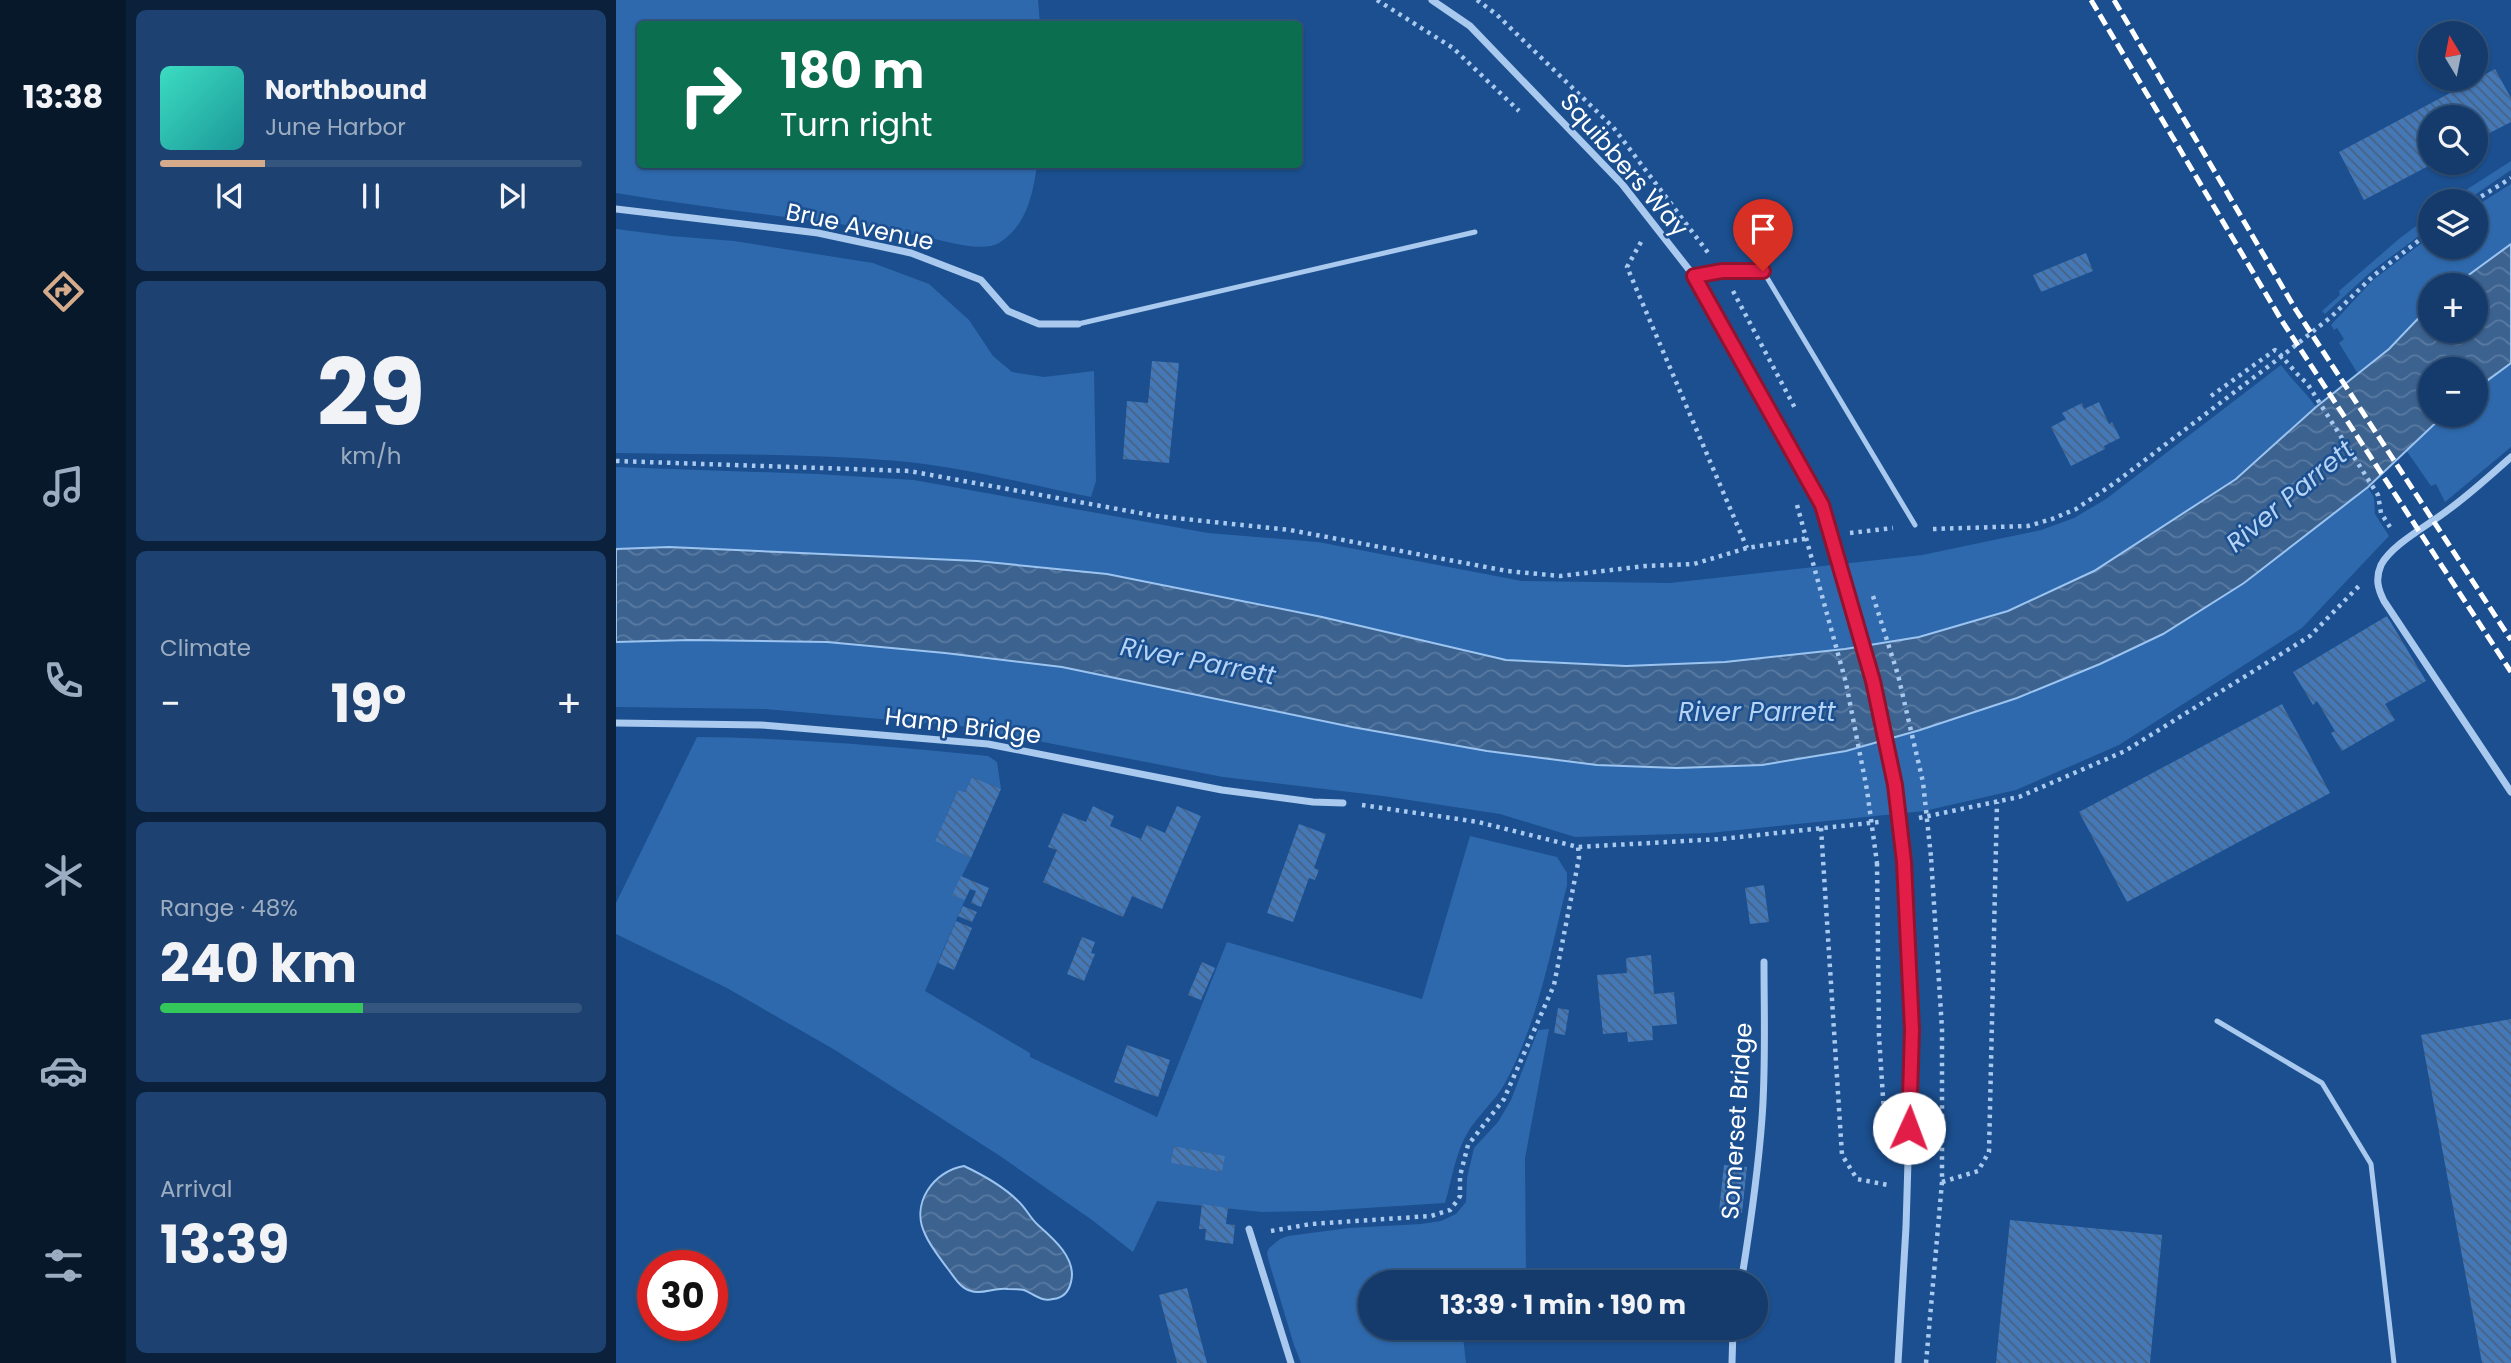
<!DOCTYPE html>
<meta charset="utf-8">
<style>
:root{--surface:#143b6b;--page:#1d4271;--text:#f1f3f6;--muted:#9dadc1;--line:#33557e;--accent:#d6ab8b}
body{margin:0;font-family:Poppins,sans-serif;background:var(--page);color:var(--text);height:100vh;display:flex;flex-direction:column;font-size:26px;white-space:nowrap}
*{box-sizing:border-box;margin:0}
p{font-size:23px;color:var(--muted)}
.icon{flex:none;width:38px;height:38px;fill:none;stroke:currentColor;stroke-width:2;stroke-linecap:round;stroke-linejoin:round}
.map{position:relative;flex:1;overflow:hidden}
.details{display:flex;flex-direction:column;gap:10px;padding:10px;background:#0b203b;width:490px}
.details>*{flex:none}
.top-card{position:absolute;left:21px;top:21px;width:665px;height:147px;border-radius:7px;box-shadow:0 2px 5px #0004,0 0 0 2px var(--line);background:#0b6e4f;color:#fff;overflow:hidden}
.needle{width:46px;rotate:350deg}
.tools{position:absolute;left:1802px;top:21px;display:grid;gap:14px}
.tools a{display:grid;place-items:center;width:70px;height:70px;border-radius:50%;background:var(--surface);box-shadow:0 2px 5px #0004,0 0 0 2px var(--line);font-size:35px}
.speed{position:absolute;left:21px;top:1250px;display:flex;gap:14px;font-size:35px;font-weight:700;text-align:center}
.speed>*{display:grid;place-content:center;width:91px;height:91px;border-radius:50%;background:var(--surface);box-shadow:0 2px 5px #0004,0 0 0 2px var(--line);line-height:1}
.speed .limit{border:10px solid #d22;background:#fff;color:#111}
.pin{position:absolute;display:grid;place-items:center;width:60px;height:60px;color:#fff;margin:-72px -30px;border-radius:50% 50% 50% 0;rotate:-45deg;box-shadow:0 0 7px #0007}
.pin .icon{rotate:45deg}
.me{position:absolute;width:77px;margin:-38px;rotate:2deg;stroke-linejoin:round;filter:drop-shadow(0 0 5px #0008)}
.turn{display:flex;align-items:center;gap:24px;height:147px;padding:0 28px;font-size:32px}
.turn .icon{width:91px;height:91px;stroke-width:2.5}
.turn b{display:block;font-size:49px;line-height:60px}
.big{font-size:52px;font-weight:700;line-height:1.1}
.details .card{flex:1;display:flex;flex-direction:column;justify-content:center;gap:10px;min-width:0;padding:0 24px;border-radius:10px;background:var(--page)}
.details .dial{align-items:center;gap:0}
.dial b{font-size:91px;line-height:1}
.song{display:flex;align-items:center;gap:21px}
.cover{width:84px;height:84px;border-radius:10px;background:linear-gradient(135deg,hsl(170 70% 55%),hsl(180 70% 35%))}
.played{height:7px;border-radius:4px;background:linear-gradient(90deg,var(--accent) 25%,var(--line) 25%)}
.keys{display:flex;justify-content:space-around;direction:ltr}
.heat{display:flex;justify-content:space-between;align-items:center;font-size:38px;direction:ltr}
.charge{height:10px;border-radius:5px;background:linear-gradient(90deg,#34c759 48%,var(--line) 0)}
.trip{position:absolute;left:742px;top:1270px;width:410px;height:70px;border-radius:35px;background:var(--surface);box-shadow:0 2px 5px #0004,0 0 0 2px var(--line);font-weight:700;line-height:70px;text-align:center}
main{display:flex;flex:1;min-height:0}
.dock{display:flex;flex-direction:column;width:126px;justify-content:space-around;align-items:center;background:#08182b;color:var(--muted)}
.dock .icon{width:49px;height:49px}
.dock .active{color:var(--accent)}
.dock b{font-size:32px;color:var(--text)}
.map>svg:first-child{display:block}
</style>
<main>
<nav class="dock">
<b>13:38</b>
<svg class="icon active" aria-label="directions" viewBox="0 0 24 24"><path d="M12 3l9 9-9 9-9-9zM9 14v-3h6M13 9l2 2-2 2"/></svg>
<svg class="icon" aria-label="music" viewBox="0 0 24 24"><path d="M9 18V5l10-2v13"/><circle cx="6" cy="18" r="3"/><circle cx="16" cy="16" r="3"/></svg>
<svg class="icon" aria-label="phone" viewBox="0 0 24 24"><path d="M5 4h4l2 5-3 2q2 4 5 5l2-3 5 2v4C11 20 4 13 5 4z"/></svg>
<svg class="icon" aria-label="climate" viewBox="0 0 24 24"><path d="M12 3v18M4 7l16 10M4 17L20 7"/></svg>
<svg class="icon" aria-label="car" viewBox="0 0 24 24"><path d="M5 17H2v-5l4-1 3-4h7l3 4 3 1v5h-3M9 17h6M6 11h13"/><circle cx="7" cy="17" r="2"/><circle cx="17" cy="17" r="2"/></svg>
<svg class="icon" aria-label="filters" viewBox="0 0 24 24"><path d="M4 7h16M4 17h16"/><circle cx="9" cy="7" r="2"/><circle cx="15" cy="17" r="2"/></svg>
</nav>
<section class="details">
<div class="card">
<div class="song"><i class="cover"></i><div><b>Northbound</b><p>June Harbor</p></div></div>
<div class="played"></div>
<div class="keys"><svg class="icon" aria-label="previous" viewBox="0 0 24 24"><path d="M18 5L8 12l10 7zM5 5v14"/></svg><svg class="icon" aria-label="pause" viewBox="0 0 24 24"><path d="M8 5v14M16 5v14"/></svg><svg class="icon" aria-label="next" viewBox="0 0 24 24"><path d="M6 5l10 7-10 7zM19 5v14"/></svg></div>
</div>
<div class="card dial"><b>29</b><p>km/h</p></div>
<div class="card"><p>Climate</p>
<div class="heat"><a>−</a><b class="big">19°</b><a>+</a></div>
</div>
<div class="card"><p>Range · 48%</p><b class="big">240 km</b><div class="charge"></div></div>
<div class="card"><p>Arrival</p><b class="big">13:39</b></div>
</section>
<div class="map">
<svg width="1895" height="1363" viewBox="0 0 1895 1363">
<defs>
<pattern id="water-waves" width="16" height="10" patternUnits="userSpaceOnUse" patternTransform="scale(1.75)"><rect width="16" height="10" fill="#3c6290"/><path d="M0 5q4-4 8 0t8 0" fill="none" stroke="#597aa1"/></pattern>
<pattern id="building-back-hatch" width="6" height="6" patternUnits="userSpaceOnUse" patternTransform="scale(1.75)"><rect width="6" height="6" fill="#4478b7"/><path d="M-1 5l2 2M0 0l6 6M5-1l2 2" fill="none" stroke="#486282"/></pattern>
</defs>
<rect width="100%" height="100%" fill="#1b4f8f"/>
<!-- green -->
<g fill="#2e69ad" fill-rule="evenodd">
<path d="M0,0h422l2,24h-400v140l397,1c-4,28 -10,61 -38,78 -19,11 -62,-5 -83,-8 -100,-16 -201,-25 -300,-42z"/>
<polygon points="1895,161 1895,170 1850,201 1833,201"/>
<polygon points="1895,184 1895,244 1839,285 1815,285 1815,305 1773,349 1742,374 1723,343 1728,339 1721,328 1718,330 1715,325 1757,280 1815,236 1815,247 1860,247 1860,206"/>
<polygon points="1815,215 1815,227 1757,270 1709,314 1706,311 1724,295 1723,291 1784,238"/>
<path d="M0,229l55,7 63,5 139,22 56,21 40,36 24,36 19,16 32,5 50,-6 2,110 -5,16c-64,-13 -129,-30 -193,-36 -94,-8 -188,-6 -282,-8z"/>
<polygon points="1895,363 1895,447 1829,502 1820,484 1815,486 1790,450 1828,415 1860,415 1860,389"/>
<path d="M1665,365c11,15 24,26 35,42l-80,72 -142,92 -86,40 -88,26 -75,12 -120,13 -99,4 -121,-6 -183,-43 -215,-43 -130,-13 -308,-14 -53,2v-82l201,7 97,6 294,53 110,9 204,39 148,2 252,-28 119,-25 33,-12 32,-19z"/>
<polygon points="1752,487 1758,498 1759,514 1773,536 1686,628 1503,745 1400,790 1308,811 1093,833 959,837 884,814 767,796 607,777 345,726 149,709 0,707 0,642 74,640 211,642 329,653 446,667 736,727 871,751 981,765 1061,768 1146,765 1229,751 1304,730 1401,698 1484,664 1628,584"/>
<path d="M81,737c98,1 194,9 291,19l9,6 4,27 -29,-12 -7,15 -7,-2 -23,51 36,17 -18,36 12,6 -40,91 105,62v4l127,60 70,-175 195,57 48,-163 87,21 10,16v12c-17,68 -29,138 -63,200 -10,17 -26,30 -36,47 -13,21 -16,48 -23,71l-126,8 -57,1 -105,-11 -24,51 -41,-32 -92,-64 -165,-106 -110,-63 -109,-53v-31zM558,1146l50,10 -2,16 -50,-9z"/>
<polygon points="933,1029 909,1158 910,1279 874,1283 754,1283 754,1328 846,1328 850,1363 685,1363 678,1345 653,1262 651,1253 653,1248 664,1239 672,1236 733,1228 805,1224 825,1221 840,1214 850,1202 851,1178 858,1148 882,1122 895,1100 922,1030"/>
</g>
<!-- water -->
<g fill="url(#water-waves)" stroke="#9cc4f0" stroke-width="2">
<polygon points="1895,244 1895,363 1860,389 1860,369 1815,369 1815,415 1828,415 1752,487 1628,583 1547,634 1484,664 1401,698 1304,730 1230,751 1146,765 1061,768 981,765 871,751 736,727 446,667 329,653 211,642 74,640 0,642 0,549 53,547 361,561 491,574 706,617 890,660 1010,666 1109,662 1229,649 1303,637 1392,611 1478,571 1620,479 1700,407 1773,349 1815,305 1815,331 1860,331 1860,285 1839,285"/>
<path d="M348,1166c19,9 39,20 54,35 8,7 12,17 20,24 16,14 39,34 33,57 -2,9 -8,16 -18,17 -12,3 -19,-5 -29,-9 -5,-1 -12,-1 -16,-1 -13,-2 -26,6 -37,2 -11,-3 -16,-13 -23,-22 -8,-11 -18,-23 -23,-35 -15,-31 9,-63 39,-68z"/>
</g>
<!-- building -->
<g fill="url(#building-back-hatch)">
<polygon points="1879,69 1895,98 1895,122 1860,140 1860,117 1815,117 1815,163 1818,163 1748,200 1723,152"/>
<polygon points="1470,253 1477,271 1425,292 1417,275"/>
<polygon points="536,361 563,363 553,463 507,459 511,401 532,403"/>
<polygon points="1483,402 1493,424 1496,422 1504,438 1488,446 1489,449 1455,466 1435,427 1450,419 1446,413 1466,403 1468,409"/>
<polygon points="1771,616 1810,681 1769,704 1779,720 1726,751 1715,733 1719,731 1701,701 1697,705 1677,672"/>
<polygon points="1666,704 1714,793 1511,902 1463,812"/>
<polygon points="356,777 385,789 355,858 319,841 342,790 349,792"/>
<polygon points="477,806 498,816 494,826 525,839 531,825 549,833 561,806 585,816 546,909 516,896 507,917 427,882 441,850 432,847 447,813 470,822"/>
<polygon points="683,824 710,834 698,868 703,870 699,880 693,878 677,922 651,913"/>
<polygon points="345,876 373,888 365,907 355,903 360,891 354,889 349,900 336,895"/>
<polygon points="1148,885 1153,922 1134,924 1129,888"/>
<polygon points="347,906 361,912 356,922 342,916"/>
<polygon points="340,921 356,928 338,970 322,963"/>
<polygon points="466,937 479,942 475,953 479,954 468,981 451,974"/>
<polygon points="1035,955 1038,994 1058,992 1061,1024 1036,1026 1037,1040 1012,1042 1011,1032 987,1034 981,975 1011,973 1010,958"/>
<polygon points="586,962 599,968 585,1000 572,995"/>
<polygon points="942,1008 953,1010 949,1035 938,1033"/>
<polygon points="1895,1019 1895,1363 1866,1363 1805,1035"/>
<polygon points="511,1045 554,1060 542,1097 498,1082"/>
<polygon points="558,1146 609,1156 606,1172 555,1163"/>
<polygon points="1108,1165 1131,1167 1126,1213 1103,1211"/>
<polygon points="586,1204 612,1208 610,1224 619,1225 617,1244 589,1240 590,1229 583,1229"/>
<polygon points="1394,1220 1546,1235 1534,1363 1380,1363"/>
<polygon points="571,1288 591,1363 561,1363 543,1295"/>
</g>
<g fill="none" stroke-linecap="round" stroke-linejoin="round">
<!-- path -->
<g stroke="#a9c9ee" stroke-width="4.5" stroke-dasharray="3.5 5" stroke-linecap="butt">
<polyline points="761,0 837,48 903,111"/>
<polyline points="861,0 880,14 997,127 1093,254"/>
<polyline points="1858,201 1895,178"/>
<polyline points="1025,242 1011,267 1131,548"/>
<polyline points="1117,291 1180,410"/>
<path d="M1595,396l64,-46c12,10 19,23 32,33l71,112 3,18 9,14"/>
<polyline points="0,461 293,471 540,516 674,530 891,571 944,576 1029,566 1078,564 1131,548 1194,538"/>
<polyline points="1317,529 1412,526 1436,519 1460,509 1500,482 1666,356 1715,317 1757,276 1815,231"/>
<polyline points="1234,533 1277,528"/>
<polyline points="746,805 862,822 962,847 1105,839 1263,822"/>
<polyline points="1303,818 1403,797 1509,751 1694,636 1743,586"/>
<polyline points="1205,828 1226,1155 1241,1179 1272,1185"/>
<polyline points="1261,863 1263,1036 1269,1128"/>
<polyline points="1326,1182 1362,1171 1373,1152 1381,802"/>
<polyline points="655,1231 695,1224 815,1216 834,1210 841,1201 844,1196 844,1176 852,1145 888,1099 938,985 963,858 962,847"/>
<polyline points="1310,1363 1326,1182 1326,1029 1315,857"/>
</g>
<!-- lane -->
<g stroke="#a9c9ee" stroke-width="5">
<polyline points="1078,276 1106,271 1147,271 1299,525"/>
<polyline points="462,324 859,232"/>
<polyline points="1601,1021 1706,1083 1755,1164 1778,1363"/>
</g>
<!-- street -->
<g stroke="#a9c9ee" stroke-width="7">
<polyline points="816,0 854,26 1006,184 1078,276 1206,505"/>
<polyline points="0,209 202,233 295,253 365,280 392,311 423,324 462,324"/>
<path d="M1895,457c-20,18 -41,37 -63,53 -19,15 -56,34 -67,55 -6,14 -3,24 3,36l127,191"/>
<polyline points="0,723 145,725 372,744 606,790 697,802 727,803"/>
<polyline points="633,1229 675,1363"/>
<path d="M1125,1283c9,-55 17,-110 21,-165 4,-52 2,-104 2,-156"/>
<polyline points="1116,1363 1117,1328"/>
<polyline points="1282,1363 1290,1227 1296,1029 1288,862"/>
</g>
<!-- rail -->
<g stroke="#fff" stroke-width="5" stroke-dasharray="12 5" stroke-linecap="butt">
<polyline points="1475,0 1666,321 1895,672"/>
<polyline points="1498,0 1680,310 1895,640"/>
</g>
<!-- path-bridge -->
<g stroke="#a9c9ee" stroke-width="4.5" stroke-dasharray="3.5 5" stroke-linecap="butt">
<polyline points="1181,505 1230,683 1251,790 1261,863"/>
<polyline points="1257,596 1282,675 1307,782 1315,857"/>
</g>
<!-- street-bridge -->
<polyline stroke="#a9c9ee" stroke-width="7" points="1206,505 1257,681 1279,785 1288,862"/>
</g>
<g fill="none" stroke-linecap="round" stroke-linejoin="round">
<defs>
<polyline id="route" points="1147,271 1106,271 1078,276 1206,505 1257,681 1279,785 1288,862 1296,1030 1293,1128"/>
</defs>
<!-- route casing -->
<use href="#route" stroke="#92132f" stroke-width="18"/>
<!-- route -->
<use href="#route" stroke="#e11d48" stroke-width="12"/>
</g>
<g text-anchor="middle" stroke-width="5" stroke-linejoin="round" paint-order="stroke">
<!-- street labels -->
<g font-size="24" fill="#fff" stroke="#1b4f8f">
<text transform="translate(1008 165) rotate(49)" y="8">Squibbers Way</text>
<text transform="translate(244 227) rotate(12)" y="8">Brue Avenue</text>
<text transform="translate(347 726) rotate(7)" y="8">Hamp Bridge</text>
<text transform="translate(1121 1121) rotate(-86)" y="8">Somerset Bridge</text>
</g>
<!-- water labels -->
<g font-size="26" font-style="italic" fill="#b5d3f5" stroke="#1b4f8f">
<text transform="translate(1674 496) rotate(-40)" y="9">River Parrett</text>
<text transform="translate(582 661) rotate(11)" y="9">River Parrett</text>
<text x="1141" y="721">River Parrett</text>
</g>
</g>
</svg>
<div class="tools">
<a><svg class="needle" viewBox="-14 -14 28 28"><path d="M0-13l5 13h-10z" fill="#e53935"/><path d="M0 13l5-13h-10z" fill="#9dadc1"/></svg></a>
<a><svg class="icon" aria-label="search" viewBox="0 0 24 24"><circle cx="10" cy="10" r="6"/><path d="M15 15l6 6"/></svg></a>
<a><svg class="icon" aria-label="layers" viewBox="0 0 24 24"><path d="M12 4l9 5-9 5-9-5zM3 14l9 5 9-5"/></svg></a>
<a>+</a>
<a>−</a>
</div>
<div class="speed"><div class="limit">30</div></div>
<div class="pin" style="left:1147px;top:271px;background:#d93025"><svg class="icon" aria-label="arrive" viewBox="0 0 24 24"><path d="M6 21V4h12l-3 4 3 4H6"/></svg></div>
<svg class="me" style="left:1293px;top:1128px" viewBox="-20 -20 40 40"><circle r="19" fill="#fff"/><path d="M0-13L10 11 0 6-10 11z" fill="#e11d48"/></svg>
<div class="trip">13:39 · 1 min · 190 m</div>
<div class="top-card">
<div class="turn"><svg class="icon" aria-label="right" viewBox="0 0 24 24"><path d="M7 20v-9h11M14 6l5 5-5 5"/></svg><div><b>180 m</b>Turn right</div></div>
</div>
</div>
</main>
